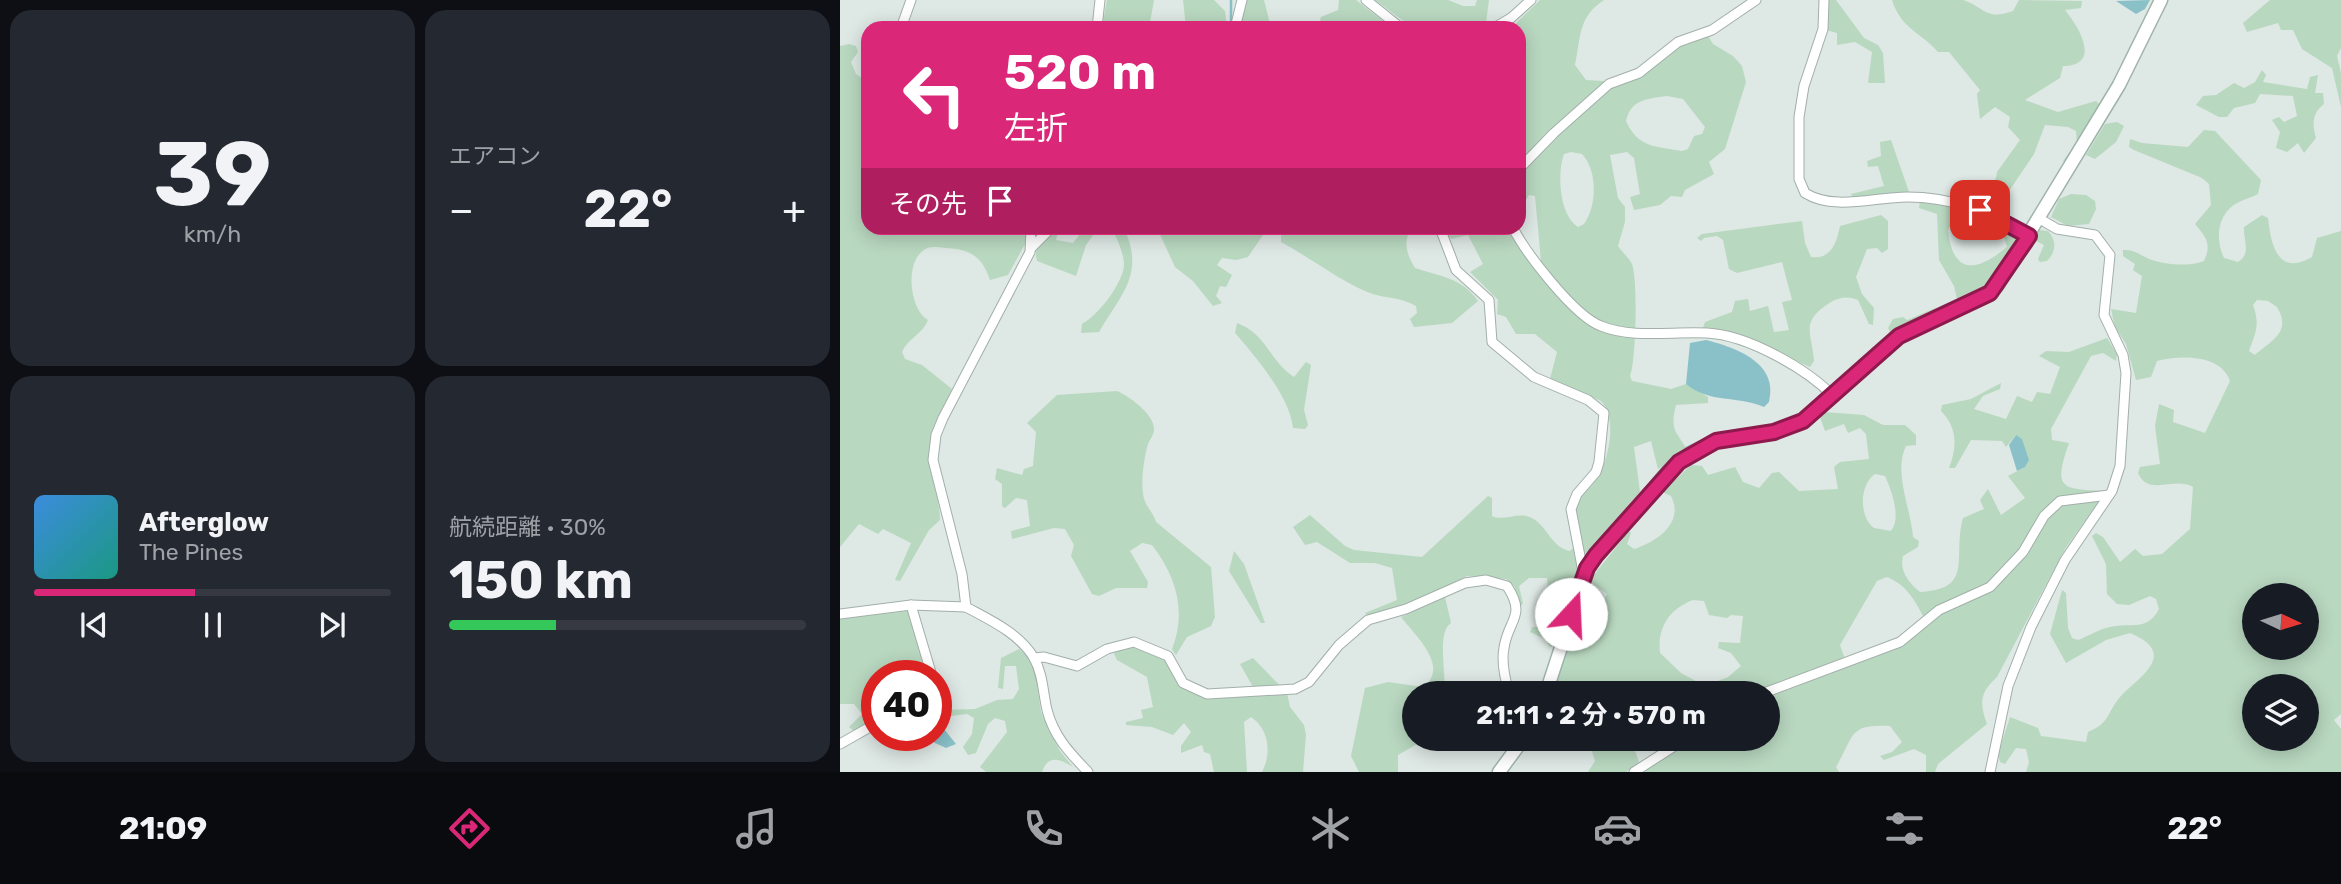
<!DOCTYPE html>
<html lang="ja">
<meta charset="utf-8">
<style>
:root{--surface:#171b24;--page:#242831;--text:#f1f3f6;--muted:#9ea1a6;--line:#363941;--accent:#db2777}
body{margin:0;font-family:Rubik,"Noto Sans JP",sans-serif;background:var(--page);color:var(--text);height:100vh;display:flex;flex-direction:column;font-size:26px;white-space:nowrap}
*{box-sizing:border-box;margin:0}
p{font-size:23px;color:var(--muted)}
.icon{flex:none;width:38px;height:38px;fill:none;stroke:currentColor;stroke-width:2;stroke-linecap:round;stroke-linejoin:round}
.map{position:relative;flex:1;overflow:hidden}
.side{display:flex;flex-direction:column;gap:10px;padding:10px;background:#0d0f14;width:840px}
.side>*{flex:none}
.hud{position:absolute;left:21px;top:21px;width:665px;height:214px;border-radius:21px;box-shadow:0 4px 18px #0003;background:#db2777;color:#fff;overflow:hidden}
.needle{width:46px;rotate:94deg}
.controls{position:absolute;left:1402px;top:583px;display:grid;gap:14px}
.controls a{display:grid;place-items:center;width:77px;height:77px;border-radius:50%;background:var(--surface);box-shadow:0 4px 18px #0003;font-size:35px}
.speed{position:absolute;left:21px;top:660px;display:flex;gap:14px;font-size:35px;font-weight:700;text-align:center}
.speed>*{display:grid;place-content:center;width:91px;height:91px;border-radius:50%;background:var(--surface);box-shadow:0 4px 18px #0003;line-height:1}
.speed .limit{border:10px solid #d22;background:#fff;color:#111}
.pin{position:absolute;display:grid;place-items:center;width:60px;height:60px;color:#fff;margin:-30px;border-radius:14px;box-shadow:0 4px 10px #0006}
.me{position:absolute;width:77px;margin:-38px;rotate:20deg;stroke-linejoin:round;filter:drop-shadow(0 0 5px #0008)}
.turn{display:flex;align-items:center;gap:24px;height:147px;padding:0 28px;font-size:32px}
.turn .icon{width:91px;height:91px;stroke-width:2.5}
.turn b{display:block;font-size:49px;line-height:60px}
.then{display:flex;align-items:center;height:66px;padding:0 28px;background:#0003;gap:14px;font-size:26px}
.big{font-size:52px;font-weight:700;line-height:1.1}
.side .widget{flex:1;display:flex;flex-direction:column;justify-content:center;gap:10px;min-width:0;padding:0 24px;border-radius:21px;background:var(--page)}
.side .dial{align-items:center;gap:0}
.dial b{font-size:91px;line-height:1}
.song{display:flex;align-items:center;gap:21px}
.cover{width:84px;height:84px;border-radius:10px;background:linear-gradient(135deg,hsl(210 70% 55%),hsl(170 70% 35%))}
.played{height:7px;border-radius:4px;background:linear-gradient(90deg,var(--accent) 45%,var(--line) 45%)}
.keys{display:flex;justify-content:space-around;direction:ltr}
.heat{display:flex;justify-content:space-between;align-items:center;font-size:38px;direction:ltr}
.charge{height:10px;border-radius:5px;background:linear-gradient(90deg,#34c759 30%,var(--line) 0)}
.side .tiles{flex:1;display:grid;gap:10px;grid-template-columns:repeat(2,1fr)}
.trip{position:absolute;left:562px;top:681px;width:378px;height:70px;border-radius:35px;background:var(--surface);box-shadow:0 4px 18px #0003;font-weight:700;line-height:70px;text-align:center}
.menu{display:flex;height:112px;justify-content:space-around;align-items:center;background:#090b0e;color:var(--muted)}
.menu .icon{width:49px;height:49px}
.menu .active{color:var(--accent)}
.menu b{font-size:32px;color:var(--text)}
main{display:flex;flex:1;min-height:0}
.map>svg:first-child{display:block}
</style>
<main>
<section class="side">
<div class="tiles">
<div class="widget dial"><b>39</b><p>km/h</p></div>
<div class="widget"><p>エアコン</p>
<div class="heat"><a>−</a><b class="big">22°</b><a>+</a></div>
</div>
<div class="widget">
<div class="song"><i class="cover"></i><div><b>Afterglow</b><p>The Pines</p></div></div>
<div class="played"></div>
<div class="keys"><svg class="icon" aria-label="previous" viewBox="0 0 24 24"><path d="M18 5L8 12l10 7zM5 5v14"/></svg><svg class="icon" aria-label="pause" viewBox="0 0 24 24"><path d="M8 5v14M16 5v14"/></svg><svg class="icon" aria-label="next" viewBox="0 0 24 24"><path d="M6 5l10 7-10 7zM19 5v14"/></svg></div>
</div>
<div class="widget"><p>航続距離 · 30%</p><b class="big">150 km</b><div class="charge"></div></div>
</div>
</section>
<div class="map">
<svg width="1501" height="772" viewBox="0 0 1501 772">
<rect width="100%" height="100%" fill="#dee8e4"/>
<!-- green -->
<g fill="#b9d8c0" fill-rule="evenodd">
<polygon points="267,0 314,0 309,28 262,28"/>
<polygon points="343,0 374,0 385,11 387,28 346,28"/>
<polygon points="405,0 424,0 431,28 399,28"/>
<polygon points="499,0 516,0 552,28 479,25 481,17 498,10"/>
<polygon points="535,0 608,0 623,6 635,6 637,0 649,0 646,23 639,28 573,28"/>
<path d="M700,0h64c-26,17 -23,36 -29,65l11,15 18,1 6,7 67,-42 31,-10 5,8 20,12 9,10 4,16 -21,67 -16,13 5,12 -29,16 -3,7 -11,-1 -11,9 -26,5 -4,-13 10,-3 -6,-36 -7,-6 -17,3 8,43 7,9v15l-7,24c4,6 11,12 14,18 6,16 4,98 -2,112l2,5 39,8 15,-5 22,13v6l-32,2c-6,25 -1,24 10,43l-28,21 -7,-28 -17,6 6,45c-44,49 -67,89 -86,153l-4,2 -5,-8 -15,-7 2,-5h14l4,-14 -3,-35h-18l-10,8 4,18 -3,2 -6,-20 -8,-7 -39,-3 -58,29 -41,11 -3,-3 32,-13 -5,-32 -17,-5h-25l-33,-21 -12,3 -12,-18 17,-12 35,31 9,4 68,7 66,-61 4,2v18c12,6 27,-5 40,2 15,8 20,30 38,33l7,-7c0,-12 -4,-28 -1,-39 3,-10 11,-13 17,-21 15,-19 26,-64 8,-83l-51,-22 7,-27 -22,-18h-19l-10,-17 -9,-3 1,-14 -28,-28 13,-8 -15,-29 -16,4 -6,-4 -1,-7h64l26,37 6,-4 -6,-65 -6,-1 -10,16v-183h-8zM827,96l16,3 22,28 -3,7 -8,2 -6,13 -6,2c-27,-5 -44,-3 -56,-30 5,-22 21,-22 41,-25zM731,152l11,2c16,17 15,52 2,70l-6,3c-19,-12 -21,-54 -14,-73z"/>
<polygon points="986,0 996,0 1024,38 1038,45 1043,53 1045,83 1028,83 1032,52 1015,42 997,45 997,33 986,30"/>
<path d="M1052,0c16,0 58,0 71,0 22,7 22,21 50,11l6,-11 63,1 -1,7 -16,2c13,16 38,55 -2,56l-3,12 -35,22 33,12 38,-11 5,5 -33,58 -5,-3 14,-19 -1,-11 -8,-4 -23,-2 -11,29 -33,49 -9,-5 5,-26 23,-32 -12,-13 2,-10 -15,-10 -15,12 -3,-25 3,-4 -31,-38h-11c-17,-20 -37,-23 -46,-52z"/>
<polygon points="1430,0 1501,0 1501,48 1497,56 1501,73 1501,107 1492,68 1462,49 1453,30 1441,30 1438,23 1407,32 1403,23"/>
<path d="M9,44l7,2 2,6 -7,10 5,12 12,8v146h61l4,6 46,-4 2,-2h45l-1,16 -17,31 -18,5c-8,-24 -20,-31 -45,-32 -7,-1 -16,-2 -21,2 -20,13 -14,60 4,70 -5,14 -20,18 -26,32l3,7 17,6 30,24c-13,27 -28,52 -21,83 3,16 9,31 9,48l-11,10 -29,51 -5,-1 16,-37 -28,-14 -5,5 -19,-10 -19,23v-501z"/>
<path d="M1422,70l4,5 -3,7 44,7 3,-12 8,-2 -3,18h8l1,11c-12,9 -12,20 -8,34l-12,15 -6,-10 -11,9 -11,-4 4,-16 -8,-12 7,-3 5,5 13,-6 -4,-20 -33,-2 -5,9 -21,5 -7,9h-8l-23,-12 7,-9 13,-1 18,-12 10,5 11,-6z"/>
<polygon points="1277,122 1284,126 1276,142 1255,159 1246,155 1265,124"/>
<path d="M1364,130l11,1 46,49 -3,14c-7,4 -14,5 -21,9 -20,11 -22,36 -13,55l14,4c14,-9 5,-21 6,-35l18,-12 6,3c3,26 9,59 44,39l5,-19 24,-7v483l-7,6 7,9v43h-315l3,-10 -3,-13 -10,-1 -11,16 -5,-2 -2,-8 12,-37 28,11 3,8 45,6 2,-10c22,-9 18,-18 32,-35 17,-19 61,-43 10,-64l-24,7 -40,23 -16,-29 12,-44 4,3 2,35 4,10 6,2c11,-4 21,-11 32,-13 22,-5 37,5 49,-18l-3,-10 -6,-3 -21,9 -12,-1 -10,-10 -1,-30 -14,-28 4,-3 7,4 17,25 15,-13 8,7 19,-2 28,-25 3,-42c-17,-11 -45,10 -55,-14l2,-6 20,-3 -5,-38 4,-22 15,6 -1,12 32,11 25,-52c-9,-27 -50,-26 -73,-20l-6,16 -15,3 -10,-36 -11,-17 -4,-18 25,4 6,-37 -9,-6 2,-6 -12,-8v-6c11,-1 17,5 26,9 16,6 40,8 55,2 8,-17 2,-24 -9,-37l16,-19 -2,-21 -7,-6 -68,-28 -5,-3 1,-8 12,4 46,4zM1417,300l11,1 9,6c15,25 -5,33 -22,48l-6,-4c7,-19 11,-27 4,-46zM1414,595h52v53h-52zM1414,686h52v52h-52z"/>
<polygon points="1051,140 1069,192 1013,198 1011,194 1044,186 1038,166 1028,167 1027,161 1041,156 1040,142"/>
<polygon points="1231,194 1246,195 1255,201 1256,209 1249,224 1228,226 1211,217 1219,199"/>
<path d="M1080,200l65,15 -1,4 -21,-3 -9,3 -6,11c5,46 29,42 59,17l-5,-17 4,-3 15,8 -15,31 -21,24 -94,44 -3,-6 5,-9 10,-2 4,3 50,-21 -3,-13 -15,-26 -2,-46 -18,-6z"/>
<path d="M1041,215l7,6v28l-6,4 -5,-5 -10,1 -11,28 6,17 12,14 -1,17 -4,-1 -11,-24c-10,-4 -18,-3 -27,2 -32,20 -19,30 -17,59l-4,6 -41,-18 -66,-21 2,-6 27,-10 3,-11 13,-2 2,12 18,-5 6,26 15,-2 -7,-28 10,-2 -10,-38 -45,11 -8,-4 -6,-29 -6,-4 -13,2 -3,3 -4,-3 5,-4 100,-13 3,22 6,14c20,3 26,-15 29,-31z"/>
<path d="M216,228h3l-3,12 17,3 12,-15h13l-12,17 -10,31 -39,-15c-5,-15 9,-24 19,-33z"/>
<path d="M272,228h12c21,46 -2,65 -25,104l-18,1 1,-9c16,-9 36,-35 41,-53 4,-13 -6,-31 -11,-43z"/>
<polygon points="317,228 416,228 425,232 408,257 396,260 382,258 377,265 392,275 386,287 380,286 376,296 382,303 373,306 353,281 335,267"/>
<path d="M465,228h107c-10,13 -5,27 3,40 26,9 46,9 63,33l-26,22 -38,4 -4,-8 7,-6 -1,-7c-20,-11 -31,-6 -51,-15 -29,-13 -56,-34 -84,-49v-9z"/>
<path d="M1199,230l9,1c9,10 8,21 -1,30l-7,1 -2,-3 6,-14 -10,-5z"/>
<path d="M397,323c31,12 31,37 57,54l12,-15 5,3 -7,45 4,15 -3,4 -12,-1c-3,-31 -37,-71 -58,-95z"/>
<path d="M1267,338l10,16 -1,7 -13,-8 -12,3 -40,73 1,11 17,3c-16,46 -9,46 37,48l-41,58 -68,128c-17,15 -18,26 -10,47l-49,40 -3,8h-9v-17l-12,-6 -30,11 -4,-4 12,-4 10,-10 -12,-16c-42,-2 -35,9 -54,41l3,5h-193v-3l26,-15 -9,-15 105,-1v-45h-218l15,-35 8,-31 17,2 17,-35 -18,-13 40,-50 2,2 -4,11 7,5c22,-7 51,-26 37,-53l-9,-4 29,-27 11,1 6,9 27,-8 8,15 16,6 13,-15 7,-1 20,19 39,-2 -4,-22 6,-5 29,-3 -3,-25 -6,-6 -12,5 -4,-9 -19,7 -5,-14 4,-5 40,3 19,10h22l11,10v10l-10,1c-13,26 5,63 7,91l6,4 -1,6 -15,9c-4,15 6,27 17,36 55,-3 32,-34 43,-74l21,-9 -4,-9 8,-11 13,26 24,-17 -17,-22 17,-9 -9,-32 -10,12 -4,-6 -31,-1 -16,28h-6c8,-20 9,-40 -8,-57l1,-6 29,-6 30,-16 -1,6 -17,7 -9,13 32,10 11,-23 15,6 5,-10 13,2 10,-27 -21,-11 7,-5 23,1zM1035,474l10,2c6,13 17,42 6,55l-17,-3c-15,-11 -15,-43 1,-54zM1047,577c22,9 30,27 40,47 -25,23 -48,31 -80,41l-7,-20 37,-64zM853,600l11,1 5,14 18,3 4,-3 12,1 -3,27 -21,-1 -1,6 13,5 10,13 -13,11 -23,9 -24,-13 -21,-20c-3,-25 9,-44 33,-53z"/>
<path d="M277,391c12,5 37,23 37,38 0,6 -4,10 -6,15 -4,13 -7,36 -5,49 1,13 10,18 13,29l55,45 4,50 -4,9 -24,11 -11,18 -4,-6c15,-38 4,-73 -20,-104l-10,-2 -12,8 18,31 -1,6h-31l-17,8 -7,-2 -21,-38 3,-11 -9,-16 -11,-1 -42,11 -1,-8 19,-5 -3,-26 -11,-2 -11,10 -3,-2v-22l-7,-5 2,-11 25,7 2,-6 9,-3 3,-34 -9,-9 30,-28z"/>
<polygon points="394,551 404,564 425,623 421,623 389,571"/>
<path d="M605,597l6,26c-15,10 -4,51 -7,70h-30v45l12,1 -28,16v17h-39l-8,-16 14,-68 23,-6 35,5c28,-20 -9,-53 -22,-70z"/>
<polygon points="68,611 87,675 37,676 37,718 15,732 9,727 22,714 14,704 0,704 0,619"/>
<path d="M289,646l22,4 18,11c4,13 9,16 20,24 25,18 39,13 68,9l-17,-30 13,-6 34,35 3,14 14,18 2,10 -3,37h-41c10,-19 7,-43 -11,-55l-7,5 3,50h-33l-4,-18 -6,-2 -2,-7 -21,8v-7l10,-14 -7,-9 -11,12 -21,-8 -26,-2v-3l17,-4 -2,-8 12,-3 -6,-30 -30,-17 -3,-6 4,-5z"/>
<path d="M179,649l9,8 7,14 6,41 19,39 13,16c-13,-8 -25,-13 -31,5h-56l-6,-5 27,-35 -2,-11 -10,-3 -7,6 -12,29 -8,2 -5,-8 9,-13 2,-16 -7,-4 -24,3 -2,-7 34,-1 22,-9 16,-1 6,-10 -3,-23h-11l-2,23 -5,-1 3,-30z"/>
<polygon points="748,739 791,739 799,762 786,772 748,772 755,761"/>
</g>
<!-- water -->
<g fill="#8ac1c9">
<polygon points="1310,0 1305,9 1296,14 1276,1"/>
<path d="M866,340c31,8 73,23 63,62l-5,5c-27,-12 -54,-3 -78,-23l4,-41z"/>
<polygon points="1176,435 1182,439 1189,460 1185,467 1177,471 1169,445"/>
<polygon points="96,719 116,744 106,748 80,736 96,735"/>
</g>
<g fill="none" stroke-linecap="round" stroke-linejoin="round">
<!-- stream -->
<polyline stroke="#8ac1c9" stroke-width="2.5" points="391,0 391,28"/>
<defs>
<g id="street">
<polyline points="526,0 561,28"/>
<path d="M984,0l-1,29 -19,57 -5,31v62l6,14c29,18 69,4 102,4 44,0 86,15 123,39"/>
<polyline points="61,28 71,0"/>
<polyline points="257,28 260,0"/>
<polyline points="395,28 402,0"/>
<polyline points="654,28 671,18 691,0"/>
<polyline points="679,169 714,133 769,84 799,73 838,42 872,30 916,0"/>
<path d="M191,228l-1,24 -87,166 -7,17 -3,25 29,114 4,33c24,13 53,26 68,51 9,16 9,35 13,52 7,27 23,43 41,62"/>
<polyline points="433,228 443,228"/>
<polyline points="600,228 616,270 649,300 652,342 694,377 748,400 764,413 759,462 756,472 737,494 731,509 744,577"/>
<path d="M673,228c13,25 61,88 88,98 32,13 72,5 106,7 40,2 99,35 126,63"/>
<polyline points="192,247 211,228"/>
<polyline points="71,605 92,676"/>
<polyline points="0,614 71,605 126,607"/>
<path d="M194,658l10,-1 33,9 30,-17 27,-7 34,14 15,27 24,11 88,-5 14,-7 30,-37 29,-25 38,-11 59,-26 21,-3 21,6c20,31 1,33 -3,62 -3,14 1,31 5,45"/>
<polyline points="924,693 1060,642 1099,610 1150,587 1183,552 1204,516 1220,501 1269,495"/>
<polyline points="0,744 37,723"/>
<polyline points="794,772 847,738"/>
<polyline points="1150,772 1168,686 1191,627 1225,560 1272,491 1280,466 1286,373 1283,355 1264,315 1270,255 1255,235 1217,229 1200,219"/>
</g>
<g id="secondary">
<polyline points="706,693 747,568 828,471 850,453 876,441 934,432 963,421 1059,336 1142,297 1157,286 1279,85 1321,0"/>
<polyline points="659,772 684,738"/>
</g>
</defs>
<!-- street casing -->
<use href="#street" stroke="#a2afaa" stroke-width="11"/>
<!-- secondary casing -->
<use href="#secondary" stroke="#9fb3ab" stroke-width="15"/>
<!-- street -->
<use href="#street" stroke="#fff" stroke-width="9"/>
<!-- secondary -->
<use href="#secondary" stroke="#fff" stroke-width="12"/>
</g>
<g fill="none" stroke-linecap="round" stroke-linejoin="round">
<defs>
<polyline id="route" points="731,614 747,568 756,555 839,462 876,441 934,432 963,421 1059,336 1150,293 1189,236 1140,210"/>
</defs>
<!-- route casing -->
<use href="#route" stroke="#8e194d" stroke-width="18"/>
<!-- route -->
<use href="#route" stroke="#db2777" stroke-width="12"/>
</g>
</svg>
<div class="controls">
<a><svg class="needle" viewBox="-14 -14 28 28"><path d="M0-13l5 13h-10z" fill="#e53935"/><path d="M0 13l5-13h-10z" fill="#9ea1a6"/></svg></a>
<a><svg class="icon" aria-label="layers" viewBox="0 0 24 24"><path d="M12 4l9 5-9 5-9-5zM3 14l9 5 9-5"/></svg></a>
</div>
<div class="speed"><div class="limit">40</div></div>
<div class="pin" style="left:1140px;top:210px;background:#d93025"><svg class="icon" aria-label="arrive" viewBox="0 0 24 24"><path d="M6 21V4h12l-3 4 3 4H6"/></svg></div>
<svg class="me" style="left:731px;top:614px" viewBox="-20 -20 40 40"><circle r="19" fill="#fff"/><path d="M0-13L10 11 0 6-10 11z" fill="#db2777"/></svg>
<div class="trip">21:11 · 2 分 · 570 m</div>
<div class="hud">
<div class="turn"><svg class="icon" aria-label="left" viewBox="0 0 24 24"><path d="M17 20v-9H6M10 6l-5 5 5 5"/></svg><div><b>520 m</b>左折</div></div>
<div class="then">その先<svg class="icon" aria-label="arrive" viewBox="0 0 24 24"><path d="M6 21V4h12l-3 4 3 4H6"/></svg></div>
</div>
</div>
</main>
<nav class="menu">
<b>21:09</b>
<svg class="icon active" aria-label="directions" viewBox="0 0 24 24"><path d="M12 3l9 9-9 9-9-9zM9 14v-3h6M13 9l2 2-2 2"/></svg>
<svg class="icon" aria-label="music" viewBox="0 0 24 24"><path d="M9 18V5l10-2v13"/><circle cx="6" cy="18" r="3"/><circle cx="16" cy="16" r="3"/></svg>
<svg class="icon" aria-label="phone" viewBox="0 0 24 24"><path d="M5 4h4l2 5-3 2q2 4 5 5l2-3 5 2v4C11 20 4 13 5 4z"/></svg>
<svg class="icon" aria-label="climate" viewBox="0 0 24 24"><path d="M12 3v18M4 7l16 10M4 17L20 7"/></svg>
<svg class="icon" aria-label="car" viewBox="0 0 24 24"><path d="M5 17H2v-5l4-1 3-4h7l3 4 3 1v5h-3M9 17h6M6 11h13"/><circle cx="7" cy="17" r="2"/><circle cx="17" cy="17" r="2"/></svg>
<svg class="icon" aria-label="filters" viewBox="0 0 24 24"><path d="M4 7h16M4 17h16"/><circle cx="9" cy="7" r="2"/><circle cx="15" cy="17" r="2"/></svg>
<b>22°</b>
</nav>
